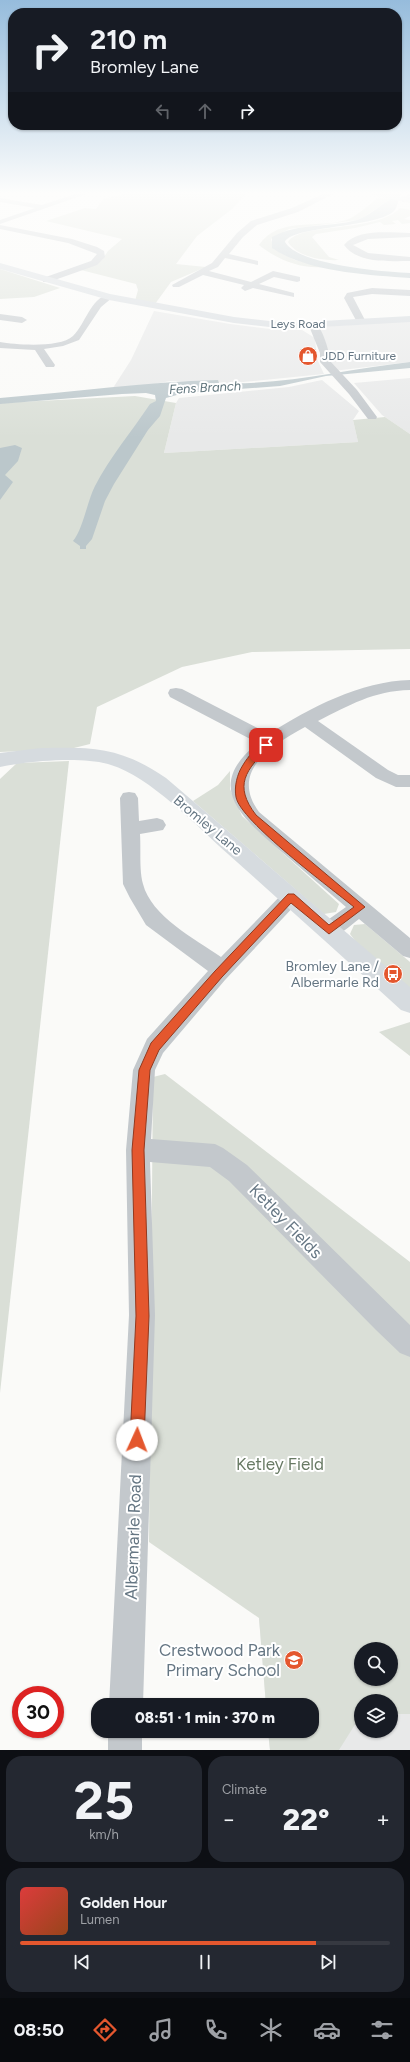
<!DOCTYPE html>
<meta charset="utf-8">
<style>
:root{--surface:#171b24;--page:#242831;--text:#f1f3f6;--muted:#9ea1a6;--line:#363941;--accent:#e4572e}
body{margin:0;font-family:Figtree,sans-serif;background:var(--page);color:var(--text);height:100vh;display:flex;flex-direction:column;font-size:15px;white-space:nowrap}
*{box-sizing:border-box;margin:0}
p{font-size:13px;color:var(--muted)}
.icon{flex:none;width:22px;height:22px;fill:none;stroke:currentColor;stroke-width:2;stroke-linecap:round;stroke-linejoin:round}
.map{position:relative;height:1750px;overflow:hidden}
.side{display:flex;flex-direction:column;gap:6px;padding:6px;background:#0d0f14;flex:1}
.side>*{flex:none}
.guide{position:absolute;left:8px;top:8px;width:394px;height:122px;border-radius:16px;box-shadow:0 1px 3px #0004;background:#171b24;color:var(--text);overflow:hidden}
.fabs{position:absolute;left:354px;top:1642px;display:grid;gap:8px}
.fabs a{display:grid;place-items:center;width:44px;height:44px;border-radius:50%;background:var(--surface);box-shadow:0 1px 3px #0004;font-size:20px}
.speed{position:absolute;left:12px;top:1686px;display:flex;gap:8px;font-size:20px;font-weight:700;text-align:center}
.speed>*{display:grid;place-content:center;width:52px;height:52px;border-radius:50%;background:var(--surface);box-shadow:0 1px 3px #0004;line-height:1}
.speed .limit{border:6px solid #d22;background:#fff;color:#111}
.pin{position:absolute;display:grid;place-items:center;width:34px;height:34px;color:#fff;margin:-17px;border-radius:8px;box-shadow:0 2px 6px #0006}
.me{position:absolute;width:44px;margin:-22px;rotate:2deg;stroke-linejoin:round;filter:drop-shadow(0 0 3px #0008)}
.turn{display:flex;align-items:center;gap:14px;height:84px;padding:0 16px;font-size:18px}
.turn .icon{width:52px;height:52px;stroke-width:2.5}
.turn b{display:block;font-size:28px;line-height:34px}
.lanes{display:flex;align-items:center;height:38px;padding:0 16px;background:#0003;justify-content:center;gap:20px;direction:ltr}
.lanes .off{opacity:.35}
.big{font-size:30px;font-weight:800;line-height:1.1}
.side .tile{flex:1;display:flex;flex-direction:column;justify-content:center;gap:6px;min-width:0;padding:0 14px;border-radius:16px;background:var(--page)}
.side .dial{align-items:center;gap:0}
.dial b{font-size:52px;line-height:1}
.song{display:flex;align-items:center;gap:12px}
.cover{width:48px;height:48px;border-radius:6px;background:linear-gradient(135deg,hsl(0 70% 55%),hsl(20 70% 35%))}
.played{height:4px;border-radius:2px;background:linear-gradient(90deg,var(--accent) 80%,var(--line) 80%)}
.keys{display:flex;justify-content:space-around;direction:ltr}
.heat{display:flex;justify-content:space-between;align-items:center;font-size:22px;direction:ltr}
.side .tiles{flex:1;display:grid;gap:6px;grid-template-columns:1fr 1fr}
.tile:last-child{grid-column:span 2}
.trip{position:absolute;left:91px;top:1698px;width:228px;height:40px;border-radius:16px;background:var(--surface);box-shadow:0 1px 3px #0004;font-weight:800;line-height:40px;text-align:center}
.tab-bar{display:flex;height:64px;justify-content:space-around;align-items:center;background:#090b0e;color:var(--muted)}
.tab-bar .icon{width:28px;height:28px}
.tab-bar .selected{color:var(--accent)}
.tab-bar b{font-size:18px;color:var(--text)}
.map>svg:first-child{display:block}
</style>
<div class="map">
<svg width="410" height="1750" viewBox="0 0 410 1750">
<rect width="100%" height="100%" fill="#fafaf8"/>
<!-- built -->
<g fill="#e8e9e9" fill-rule="evenodd">
<polygon points="154,311 230,324 278,330 302,330 315,338 317,359 324,374 233,383 170,381 145,386 113,388 131,360"/>
<polygon points="410,321 410,362 333,371 326,361 326,343 319,327"/>
<polygon points="410,378 410,434 382,415 354,383"/>
<polygon points="322,380 359,411 353,420 358,442 164,453 176,403 179,398 289,387"/>
<path d="M259,1618l151,94v38h-140l-2,-19h44v-26h-46zM361,1701h30v30h-30z"/>
</g>
<!-- green -->
<g fill="#dadfd7" fill-rule="evenodd">
<polygon points="128,193 247,193 232,209 197,236 176,264 206,267 171,282 155,304 135,301 138,290 136,284 77,269 102,260 108,251 122,239 46,221 85,208 96,209 103,199"/>
<path d="M379,197l11,2 -26,18 -7,3 -68,9 -18,10 3,10 21,11 28,7c-23,2 -47,-8 -64,-22 20,-30 62,-15 90,-26 10,-5 21,-15 30,-22z"/>
<path d="M400,208l10,2v6l-6,3 6,1v3l-8,1 -4,-4 -6,1 4,3 -12,1 -4,-3 -25,6 -39,6 -4,3 17,20 10,3c-16,1 -42,-3 -51,-18 12,-20 89,-9 112,-34z"/>
<polygon points="0,269 60,288 34,297 0,299"/>
<polygon points="135,396 176,403 164,453 358,442 353,420 385,417 410,434 410,649 252,652 182,667 97,707 90,744 70,749 0,752 0,403"/>
<polygon points="69,761 0,1393 0,779 17,763"/>
<polygon points="230,771 230,789 242,816 339,904 336,912 324,914 193,801 218,785"/>
<polygon points="365,924 410,962 410,989 359,946 350,934 354,925"/>
<polygon points="410,1022 410,1056 379,1032"/>
<path d="M165,1074l245,188v452h-19v-13h-30v14l-22,35h-69l-2,-19h44v-26h-46l-7,-87 -110,-76 4,-465zM361,1649h30v30h-30z"/>
</g>
<!-- water -->
<g fill="#bbc7cb">
<path d="M391,193h10c-3,6 -3,15 -8,19 -20,16 -102,14 -108,30 13,23 99,30 125,31v5c-42,-3 -103,-6 -138,-30v-11c28,-15 56,-9 85,-17 12,-4 22,-14 32,-20z"/>
<path d="M410,362v6l-84,8 -46,10 -96,7 -18,5 -6,18 -12,14 -34,54 -9,17 -13,38 -6,7v3h-6v-3l-7,-5c10,-12 14,-39 22,-55 15,-29 37,-55 55,-82l6,-3 -1,-6 -9,-2 -24,1 -122,10v-6c73,-6 145,-16 218,-18l1,3c63,3 128,-14 191,-21z"/>
<polygon points="15,445 22,448 18,461 5,475 13,482 0,500 0,448"/>
</g>
<g fill="none" stroke-linecap="round" stroke-linejoin="round">
<!-- street -->
<g fill="#c3c8cc" fill-rule="evenodd">
<polygon points="81,192 92,192 0,224 0,220 35,208 0,202 0,198 42,205"/>
<polygon points="327,192 337,192 298,212 257,225 243,237 229,254 258,261 258,265 225,258 218,267 209,271 251,282 273,271 300,277 300,281 297,282 274,277 259,284 294,293 294,297 253,288 245,291 241,288 244,285 203,275 179,287 173,287 172,285 212,263 237,233 251,221 292,208"/>
<polygon points="410,193 410,199 408,202 402,202 402,198"/>
<polygon points="0,225 72,239 97,247 104,251 105,257 97,265 49,282 43,282 43,278 91,261 97,254 68,243 0,229"/>
<path d="M410,233v4l-42,2 -15,6 15,8 42,4v4c-21,0 -52,3 -66,-16 14,-17 46,-12 66,-12z"/>
<polygon points="372,288 410,290 410,296 372,294 353,297 366,322 364,324 358,324 344,298 347,293"/>
<path d="M109,294l4,3 -12,10 -22,33 -16,6 -19,3 11,16 -1,2h-8l-11,-17 -35,-2v-6c17,3 60,6 73,-6 13,-13 17,-37 36,-42z"/>
<polygon points="0,314 22,317 27,320 22,323 0,320"/>
<path d="M314,323c8,2 16,30 16,38l27,29 20,27 -1,2h-8l-19,-25 -29,-32v-9l-11,-27z"/>
<path d="M410,680v10c-37,1 -60,15 -92,31l70,49 10,5h12v12h-14l-20,-9 -71,-51c-33,18 -76,44 -46,85l151,126v20l-7,-2 -44,-37c-11,8 -23,22 -37,17l-3,-6 3,-6 24,-17c-21,-18 -42,-36 -63,-54 -38,-33 -82,-65 -25,-110l-88,-46 -2,-4 2,-4 6,-1 6,1 87,45c40,-26 92,-53 141,-54z"/>
<path d="M129,792l6,1 3,5 1,23 18,-3 6,2 3,5 -3,5 -23,4c1,15 -1,37 3,50 8,32 52,55 78,73l63,-65 7,-3 7,3 3,5 -3,5 -73,78 -62,73 -8,17 -4,69 64,5 8,4 24,17 163,160v32l-10,-4 -24,-23 -147,-149 -19,-14 -60,-5 5,153 -12,390h-34l20,-390 -3,-165 7,-80 14,-31 61,-68 -62,-46 -16,-27 -7,-14 -3,-86 3,-5z"/>
<rect x="108" y="1731" width="34" height="19"/>
</g>
<!-- secondary -->
<g fill="#d6dbdf" fill-rule="evenodd">
<polygon points="359,192 378,192 410,199 410,203"/>
<polygon points="0,263 110,294 234,317 287,323 410,316 410,322 287,329 234,323 109,300 0,269"/>
<path d="M41,748c54,-1 79,-1 125,30l244,209v26l-9,-3c-57,-52 -115,-104 -173,-156 -30,-27 -79,-78 -117,-89 -28,-9 -82,-4 -111,2v-14z"/>
</g>
</g>
<!-- sky -->
<linearGradient id="sky" x2="0" y2="1"><stop stop-color="#96bcdc"/><stop offset="0.44" stop-color="#fdfdfc"/><stop offset="1" stop-color="#fdfdfc" stop-opacity="0"/></linearGradient>
<rect width="410" height="438" fill="url(#sky)"/>
<!-- route -->
<path fill="#e4572e" stroke="#94391e" d="M266,742l4,3 -1,2c-23,23 -36,38 -13,68l109,92 -36,27 -38,-31 -69,74 -63,73 -9,20 -6,80 5,166 -5,124 -2,5 -5,2 -5,-2 -2,-5 6,-124 -4,-166 7,-80 12,-27 64,-72 73,-77h6l35,31 25,-18c-22,-18 -114,-86 -118,-110 -2,-10 1,-23 7,-32 4,-7 15,-21 23,-23z"/>
<!-- icons -->
<defs>
<symbol id="shop-disc" viewBox="-11 -11 22 22"><circle r="9.5" fill="#e4572e" stroke="#fff"/><path d="M-5-2.5h2.3a2.7 3.5 0 0 1 5.4 0H5L5.5 6h-11ZM-1.5-2.5h3a1.5 2.3 0 0 0-3 0Z" fill="#fff"/></symbol>
<symbol id="bus-disc" viewBox="-11 -11 22 22"><circle r="9.5" fill="#e4572e" stroke="#fff"/><path d="M-5-6H5V4H4V6H2V4H-2V6H-4V4H-5ZM-3.5-4V0h7V-4ZM-3.5 1.2v1.5H-2V1.2ZM2 1.2v1.5H3.5V1.2Z" fill="#fff"/></symbol>
<symbol id="school-disc" viewBox="-11 -11 22 22"><circle r="9.5" fill="#e4572e" stroke="#fff"/><path d="M0-5L7-2L0 1L-7-2ZM-4 1L0 2.5L4 1V4Q0 6-4 4Z" fill="#fff"/></symbol>
</defs>
<g fill-rule="evenodd">
<use href="#shop-disc" x="297" y="345" width="22" height="22"/>
<use href="#bus-disc" x="382" y="963" width="22" height="22"/>
<use href="#school-disc" x="283" y="1649" width="22" height="22"/>
</g>
<g text-anchor="middle" stroke-width="4" stroke-linejoin="round" paint-order="stroke">
<!-- far-street labels -->
<g font-size="12" fill="#657683" stroke="#fff">
<text x="298" y="328">Leys Road</text>
</g>
<!-- far-poi labels -->
<g font-size="12" fill="#657683" stroke="#fff" text-anchor="start">
<text x="322" y="360">JDD Furniture</text>
</g>
<!-- far-water labels -->
<g font-size="13" font-style="italic" fill="#60757c" stroke="#fff">
<text transform="translate(205 387) rotate(-3)" y="5">Fens Branch</text>
</g>
<!-- street labels -->
<g font-size="14" fill="#657683" stroke="#fff">
<text transform="translate(208 825) rotate(40)" y="5">Bromley Lane</text>
</g>
<!-- poi labels -->
<g font-size="14" fill="#657683" stroke="#fff" text-anchor="end">
<text x="379" y="971">Bromley Lane /<tspan x="379" dy="16">Albermarle Rd</tspan></text>
</g>
<!-- near-street labels -->
<g font-size="17" fill="#657683" stroke="#fff">
<text transform="translate(286 1221) rotate(46)" y="6">Ketley Fields</text>
<text transform="translate(133 1537) rotate(-88)" y="6">Albermarle Road</text>
</g>
<!-- near-park labels -->
<g font-size="17" fill="#687a64" stroke="#fff">
<text x="280" y="1470">Ketley Field</text>
</g>
<!-- near-poi labels -->
<g font-size="17" fill="#657683" stroke="#fff" text-anchor="end">
<text x="280" y="1656">Crestwood Park<tspan x="280" dy="20">Primary School</tspan></text>
</g>
</g>
</svg>
<div class="fabs">
<a><svg class="icon" aria-label="search" viewBox="0 0 24 24"><circle cx="10" cy="10" r="6"/><path d="M15 15l6 6"/></svg></a>
<a><svg class="icon" aria-label="layers" viewBox="0 0 24 24"><path d="M12 4l9 5-9 5-9-5zM3 14l9 5 9-5"/></svg></a>
</div>
<div class="speed"><div class="limit">30</div></div>
<div class="pin" style="left:266px;top:745px;background:#d93025"><svg class="icon" aria-label="arrive" viewBox="0 0 24 24"><path d="M6 21V4h12l-3 4 3 4H6"/></svg></div>
<svg class="me" style="left:137px;top:1440px" viewBox="-20 -20 40 40"><circle r="19" fill="#fff"/><path d="M0-13L10 11 0 6-10 11z" fill="#e4572e"/></svg>
<div class="trip">08:51 · 1 min · 370 m</div>
<div class="guide">
<div class="turn"><svg class="icon" aria-label="right" viewBox="0 0 24 24"><path d="M7 20v-9h11M14 6l5 5-5 5"/></svg><div><b>210 m</b>Bromley Lane</div></div>
<div class="lanes"><svg class="icon off" aria-label="left" viewBox="0 0 24 24"><path d="M17 20v-9H6M10 6l-5 5 5 5"/></svg><svg class="icon off" aria-label="ahead" viewBox="0 0 24 24"><path d="M12 20V5M6 11l6-6 6 6"/></svg><svg class="icon" aria-label="right" viewBox="0 0 24 24"><path d="M7 20v-9h11M14 6l5 5-5 5"/></svg></div>
</div>
</div>
<section class="side">
<div class="tiles">
<div class="tile dial"><b>25</b><p>km/h</p></div>
<div class="tile"><p>Climate</p>
<div class="heat"><a>−</a><b class="big">22°</b><a>+</a></div>
</div>
<div class="tile">
<div class="song"><i class="cover"></i><div><b>Golden Hour</b><p>Lumen</p></div></div>
<div class="played"></div>
<div class="keys"><svg class="icon" aria-label="previous" viewBox="0 0 24 24"><path d="M18 5L8 12l10 7zM5 5v14"/></svg><svg class="icon" aria-label="pause" viewBox="0 0 24 24"><path d="M8 5v14M16 5v14"/></svg><svg class="icon" aria-label="next" viewBox="0 0 24 24"><path d="M6 5l10 7-10 7zM19 5v14"/></svg></div>
</div>
</div>
</section>
<nav class="tab-bar">
<b>08:50</b>
<svg class="icon selected" aria-label="directions" viewBox="0 0 24 24"><path d="M12 3l9 9-9 9-9-9zM9 14v-3h6M13 9l2 2-2 2"/></svg>
<svg class="icon" aria-label="music" viewBox="0 0 24 24"><path d="M9 18V5l10-2v13"/><circle cx="6" cy="18" r="3"/><circle cx="16" cy="16" r="3"/></svg>
<svg class="icon" aria-label="phone" viewBox="0 0 24 24"><path d="M5 4h4l2 5-3 2q2 4 5 5l2-3 5 2v4C11 20 4 13 5 4z"/></svg>
<svg class="icon" aria-label="climate" viewBox="0 0 24 24"><path d="M12 3v18M4 7l16 10M4 17L20 7"/></svg>
<svg class="icon" aria-label="car" viewBox="0 0 24 24"><path d="M5 17H2v-5l4-1 3-4h7l3 4 3 1v5h-3M9 17h6M6 11h13"/><circle cx="7" cy="17" r="2"/><circle cx="17" cy="17" r="2"/></svg>
<svg class="icon" aria-label="filters" viewBox="0 0 24 24"><path d="M4 7h16M4 17h16"/><circle cx="9" cy="7" r="2"/><circle cx="15" cy="17" r="2"/></svg>
</nav>
